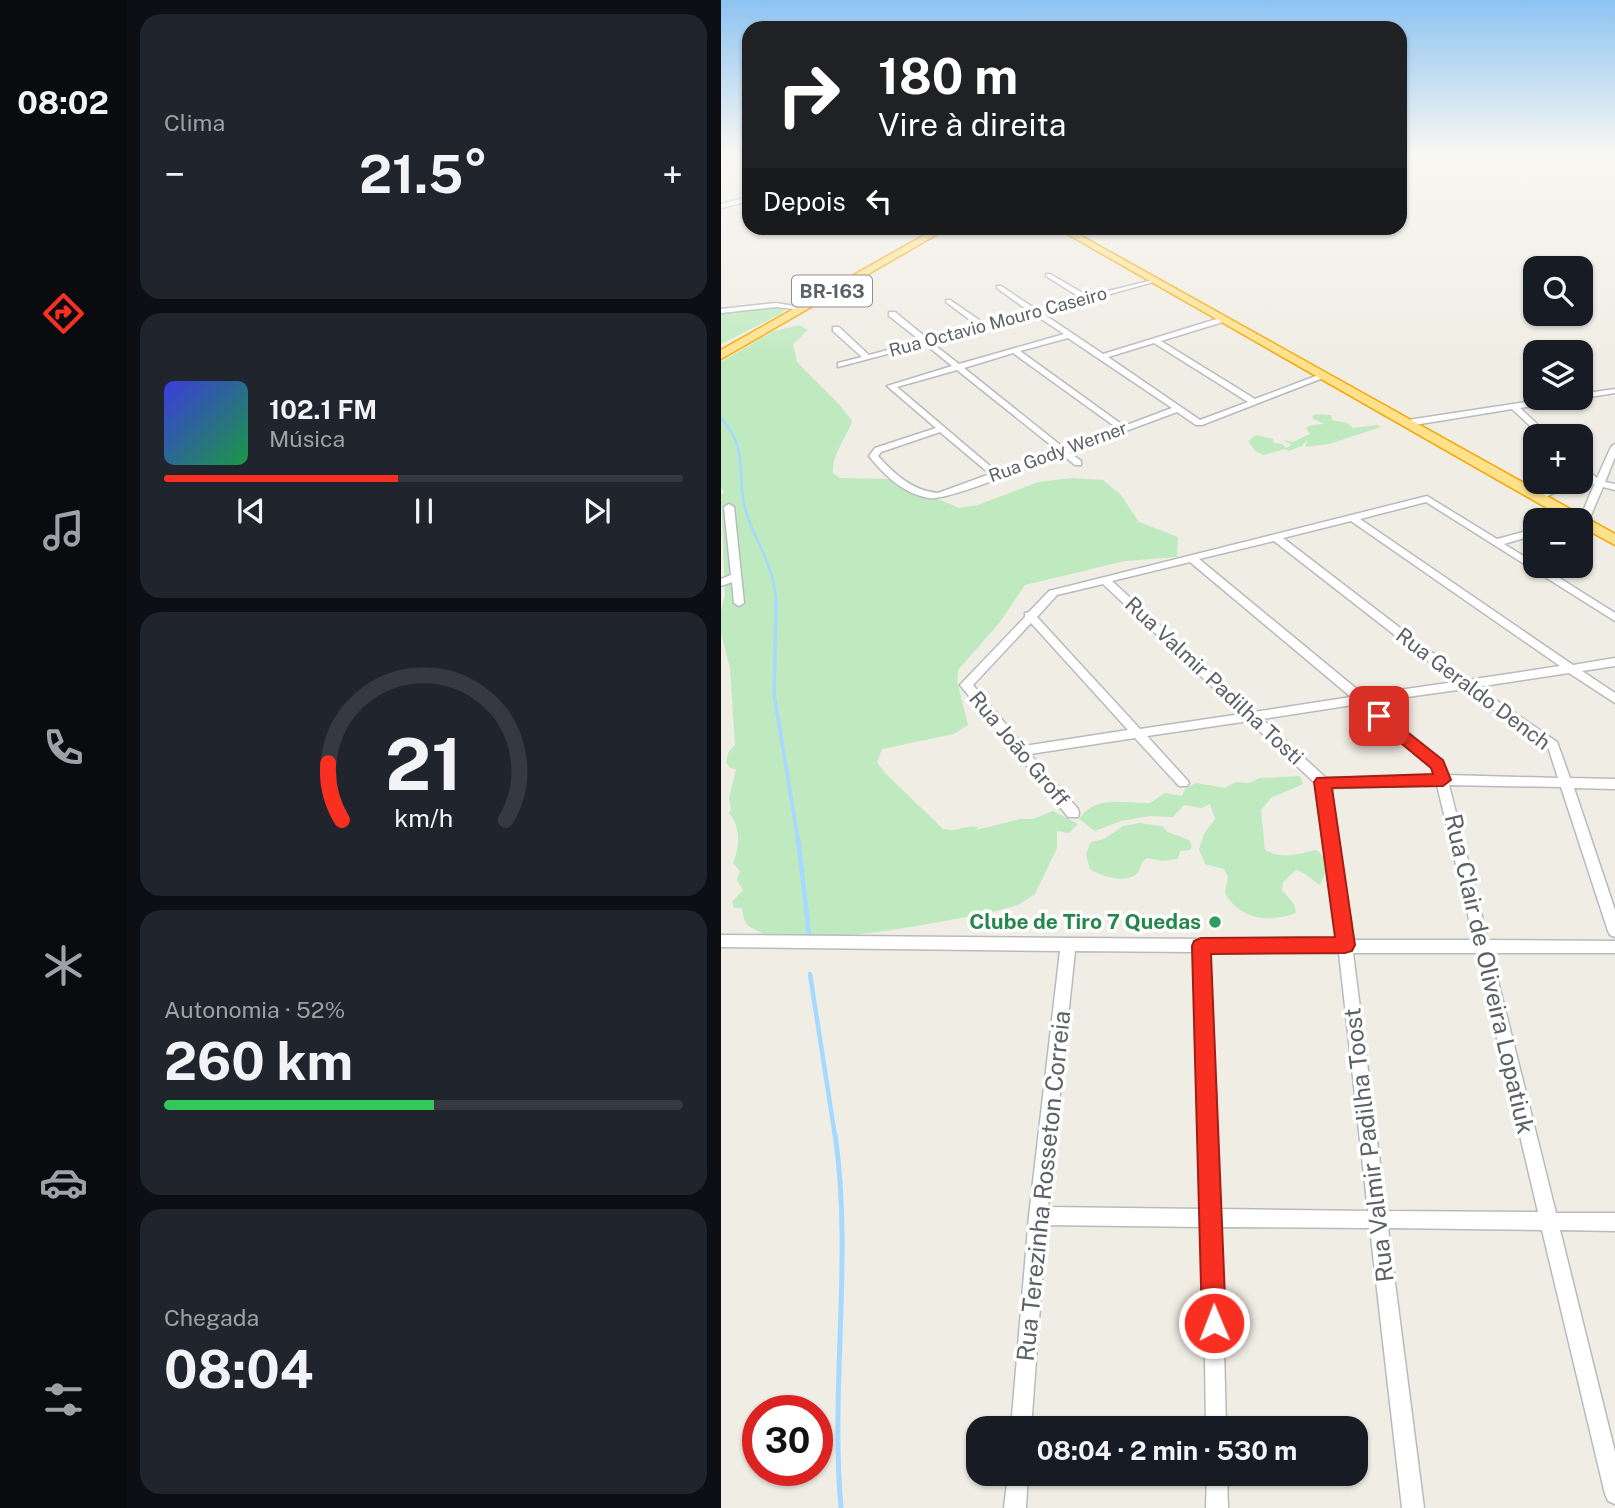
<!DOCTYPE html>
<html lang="pt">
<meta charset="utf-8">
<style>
:root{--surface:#171b24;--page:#20242c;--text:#f1f3f6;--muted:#9ea1a6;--line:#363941;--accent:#f93021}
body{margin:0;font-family:"Public Sans",sans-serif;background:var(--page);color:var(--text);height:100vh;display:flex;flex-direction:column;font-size:26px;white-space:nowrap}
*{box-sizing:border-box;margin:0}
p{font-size:23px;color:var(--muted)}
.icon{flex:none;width:38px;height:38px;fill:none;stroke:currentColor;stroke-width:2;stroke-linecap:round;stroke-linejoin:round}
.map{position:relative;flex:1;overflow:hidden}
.sheet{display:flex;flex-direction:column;gap:14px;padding:14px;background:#0d0f14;width:595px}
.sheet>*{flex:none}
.hud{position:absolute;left:21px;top:21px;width:665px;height:214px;border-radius:21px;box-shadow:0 2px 5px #0004;background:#202124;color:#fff;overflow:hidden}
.fabs{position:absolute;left:802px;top:256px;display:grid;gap:14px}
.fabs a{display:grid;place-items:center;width:70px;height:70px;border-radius:14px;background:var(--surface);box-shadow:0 2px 5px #0004;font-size:35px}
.speed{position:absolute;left:21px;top:1395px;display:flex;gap:14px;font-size:35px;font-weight:700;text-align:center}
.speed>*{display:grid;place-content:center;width:91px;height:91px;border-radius:50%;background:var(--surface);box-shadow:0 2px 5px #0004;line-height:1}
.speed .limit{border:10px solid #d22;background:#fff;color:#111}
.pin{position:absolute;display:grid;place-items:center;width:60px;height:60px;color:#fff;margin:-30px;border-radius:14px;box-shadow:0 4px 10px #0006}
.me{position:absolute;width:77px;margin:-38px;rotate:359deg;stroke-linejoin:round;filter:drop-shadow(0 0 5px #0008)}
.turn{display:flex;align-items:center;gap:24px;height:147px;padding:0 21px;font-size:32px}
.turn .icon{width:91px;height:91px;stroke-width:2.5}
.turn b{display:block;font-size:49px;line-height:60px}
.then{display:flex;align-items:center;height:66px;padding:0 21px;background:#0003;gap:14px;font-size:26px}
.big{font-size:52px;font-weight:700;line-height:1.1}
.sheet .tile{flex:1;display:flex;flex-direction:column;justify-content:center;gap:10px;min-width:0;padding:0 24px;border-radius:21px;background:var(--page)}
.sheet .dial{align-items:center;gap:0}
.dial svg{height:182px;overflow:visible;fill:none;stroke:var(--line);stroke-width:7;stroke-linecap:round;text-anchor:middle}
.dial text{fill:var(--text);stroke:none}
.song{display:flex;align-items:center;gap:21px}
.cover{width:84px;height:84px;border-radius:10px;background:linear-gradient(135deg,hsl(240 70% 55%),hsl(140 70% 35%))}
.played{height:7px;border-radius:4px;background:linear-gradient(90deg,var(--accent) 45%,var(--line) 45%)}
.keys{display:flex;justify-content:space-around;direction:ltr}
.heat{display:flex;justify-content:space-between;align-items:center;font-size:38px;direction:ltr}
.charge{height:10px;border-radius:5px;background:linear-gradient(90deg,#34c759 52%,var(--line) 0)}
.trip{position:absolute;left:245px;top:1416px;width:402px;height:70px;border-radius:21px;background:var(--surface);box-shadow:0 2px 5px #0004;font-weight:700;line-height:70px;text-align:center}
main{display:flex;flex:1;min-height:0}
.dock{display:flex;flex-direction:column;width:126px;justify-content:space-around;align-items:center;background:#090b0e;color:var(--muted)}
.dock .icon{width:49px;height:49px}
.dock .on{color:var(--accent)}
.dock b{font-size:32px;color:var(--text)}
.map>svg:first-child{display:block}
</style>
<main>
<nav class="dock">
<b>08:02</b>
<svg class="icon on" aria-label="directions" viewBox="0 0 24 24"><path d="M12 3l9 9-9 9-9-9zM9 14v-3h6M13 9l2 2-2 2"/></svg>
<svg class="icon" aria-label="music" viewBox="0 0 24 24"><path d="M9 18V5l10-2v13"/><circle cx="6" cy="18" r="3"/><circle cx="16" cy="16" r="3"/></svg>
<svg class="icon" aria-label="phone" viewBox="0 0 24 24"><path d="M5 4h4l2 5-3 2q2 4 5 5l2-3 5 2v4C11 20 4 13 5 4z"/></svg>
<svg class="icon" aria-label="climate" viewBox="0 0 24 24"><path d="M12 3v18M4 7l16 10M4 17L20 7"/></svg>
<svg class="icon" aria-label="car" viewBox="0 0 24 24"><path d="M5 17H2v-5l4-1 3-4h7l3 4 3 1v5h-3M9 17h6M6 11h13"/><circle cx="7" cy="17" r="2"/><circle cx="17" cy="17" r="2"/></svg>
<svg class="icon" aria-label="filters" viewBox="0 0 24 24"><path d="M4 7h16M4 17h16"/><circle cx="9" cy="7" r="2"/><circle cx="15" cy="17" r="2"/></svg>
</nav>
<section class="sheet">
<div class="tile"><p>Clima</p>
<div class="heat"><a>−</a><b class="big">21.5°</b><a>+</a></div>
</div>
<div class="tile">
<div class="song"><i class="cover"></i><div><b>102.1 FM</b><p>Música</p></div></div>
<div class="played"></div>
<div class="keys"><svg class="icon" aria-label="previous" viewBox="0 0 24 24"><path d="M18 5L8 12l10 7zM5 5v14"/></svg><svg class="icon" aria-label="pause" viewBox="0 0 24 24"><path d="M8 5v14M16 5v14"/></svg><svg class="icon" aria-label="next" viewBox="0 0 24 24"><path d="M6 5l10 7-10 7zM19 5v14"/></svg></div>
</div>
<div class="tile dial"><svg viewBox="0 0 100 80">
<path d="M14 69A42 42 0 1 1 86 69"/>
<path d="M14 69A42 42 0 0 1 8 44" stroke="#f93021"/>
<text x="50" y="56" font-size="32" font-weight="700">21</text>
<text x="50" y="72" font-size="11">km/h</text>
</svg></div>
<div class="tile"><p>Autonomia · 52%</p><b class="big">260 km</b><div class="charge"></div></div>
<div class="tile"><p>Chegada</p><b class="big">08:04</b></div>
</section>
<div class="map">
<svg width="894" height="1508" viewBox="0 0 894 1508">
<rect width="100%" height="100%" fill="#f0ede4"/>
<!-- green -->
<g fill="#bfeabf">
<polygon points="60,307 64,310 59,314 0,344 0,312"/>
<path d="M78,325l9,5 -15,14 4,18 43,43 12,16c-6,18 -20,33 -19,52l7,5 51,1 68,29 19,-3 60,-23 34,-4 31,2 18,15 18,27 39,15 -1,20 -52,4 -100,24 -25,37 -42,48 -1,11 11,44 -14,9 -72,15 -5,13 7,10 59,57c13,4 23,-5 35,-2l-2,3 44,-11h13l20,-8 25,13 -9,9 -12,-2v17l-22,46 -17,11 -21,6c-49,9 -208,44 -247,16 -6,-4 -7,-12 -8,-19h-8l-2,-6 11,-12 -6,-10 3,-9 -7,-8c7,-15 8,-36 -4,-50l2,-4 -2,-10 7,-30 -6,-1 -4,-6 3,-11 6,-6 -5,-77 -9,-35v-22l4,-16 -4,-100 3,-3 -3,-4v-126l53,-31z"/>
<polygon points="594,414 610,415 611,420 626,423 632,428 656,425 660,427 608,444 584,447 587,439 581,446 568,451 564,449 543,455 534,451 527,441 535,435 552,439 553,443 561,444 565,448 571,445 562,440 572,442 589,434 585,428 591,425 603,424 591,418"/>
<path d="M579,776l3,8 -32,14 -10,12 4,40c17,10 33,4 51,0 16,13 11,19 4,35 -9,-5 -13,-12 -24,-15l-13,12 -1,8 12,14 2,9c-27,10 -56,7 -71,-20l3,-16 -4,-8 -19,-5 -6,-15 5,-15 11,-15 -5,-15 -9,4 -17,-3 -11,12 -23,-1 -29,5 -26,10 -16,-12c18,-25 43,-15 71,-16l15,-10 17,3 3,-7 11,-6 29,5 11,-6 13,1 11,-5z"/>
<path d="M418,823l23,3 6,6 21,8 3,6 -2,4 -10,1 -2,8 -16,2 -15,-3c-6,4 -6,8 -9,14 -9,13 -38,4 -48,-3l-4,-15 5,-12 13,-3 19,-13z"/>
</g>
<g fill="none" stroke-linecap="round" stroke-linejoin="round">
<!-- stream-far3 -->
<path stroke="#a5d9ff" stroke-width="2.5" d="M0,418c30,34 14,58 25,94 11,33 30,57 30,93"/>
<!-- stream-far2 -->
<polyline stroke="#a5d9ff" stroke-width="3.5" points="55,603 53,694 77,840"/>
<!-- stream-far1 -->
<g stroke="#a5d9ff" stroke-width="4.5">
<polyline points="77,838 88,934"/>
<polyline points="89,974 114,1136"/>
</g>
<!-- stream -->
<path stroke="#a5d9ff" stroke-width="5" d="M114,1134c18,123 -5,250 6,374"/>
<defs>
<g id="minor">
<polygon points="28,197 28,201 0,208 0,204"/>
<path d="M325,274h4l38,22 69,-17v2l-115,32 61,41 120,-37h3v4l-65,20 94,58 66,-25 7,2 -126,49h-6l-19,-13 -108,40 12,9v4h-6l-13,-11c-24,9 -114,47 -133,44 -25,-4 -45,-23 -60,-42l6,-8 61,-20 -49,-42 65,-20 -27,-22 -87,23v-4l24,-6 -29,-26v-4h6l30,28 52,-14 -32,-25v-4h6l33,27 50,-13 -32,-24v-2h4l35,24 45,-12 -33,-24v-2h4l36,24 44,-12 -35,-22zM314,315l29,19 -105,30 -27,-21zM347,338l104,70 -48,18 -104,-75zM433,343l94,59 -48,18 -92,-63zM292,353l104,75 -53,20 -100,-80zM236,370l100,80 -60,22 -100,-85zM219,432l50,42 -52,19c-25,-2 -44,-19 -60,-37l3,-4z"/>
<polygon points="55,303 86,308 82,310 55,307 0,313 0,309"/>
<polygon points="894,389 894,393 799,408 829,436 820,436 791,409 687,426 683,423 687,420 837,397 859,397 859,394"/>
<polygon points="894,444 894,457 884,482 894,484 894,490 882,487 870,515 859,523 859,520 854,520 861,514 873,485 859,473 859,465 876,478 890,447"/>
<polygon points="844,481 856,481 821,499 815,499 813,497"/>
<path d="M706,496l70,43 38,-10v6l-31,9 31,19v2h4l76,48v8l-189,-119 -66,17 213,146 42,-7v8l-33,5 33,22v10l-46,-30 -92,14 80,55 13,36 45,1v10l-41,-1 41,122v27l-5,-2 -2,-4 -47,-144 -112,-2 39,155 127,1v12h-124l65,260h59v18l-55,-1 55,222v52l-7,-3 -3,-7 -63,-264 -154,-2 36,280h-22l-32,-280 -149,-1 5,201h-20l-3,-201 -157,-2 -15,203h-20l18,-212 31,-265 -339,-4v-12l616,5 -20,-155 -68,-64 -102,15 40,44 2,3 -2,3h-8l-44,-48 -105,16 48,55 1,4 -1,4h-10l-50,-62 -3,-1 -2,-4 -53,-65 65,-68v-4l4,-1 20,-21zM630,521l209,145 -92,14 -185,-142zM553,541l181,141 -91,13 -165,-136zM469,562l161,135 -97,15 -142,-131zM382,584l138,130 -101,15 -103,-112 20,-22zM310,623l97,107 -104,16 -51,-61zM743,689l84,58 10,31 -111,-3 -5,-14 -70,-59zM638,704l73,62 3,10 -109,2 -64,-59zM716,785l37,155h-122l-22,-152zM354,951l119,1 9,257 -155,-2zM488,952l130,1 29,258 -148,-2zM632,953h124l61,259 -152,-1z"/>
<polygon points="8,504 13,507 23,603 18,606 13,603 11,582 0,586 0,579 10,575 3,507"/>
<polygon points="287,1474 307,1474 305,1508 283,1508"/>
<polygon points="486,1474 506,1474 507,1508 485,1508"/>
</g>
<g id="highway">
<polygon points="216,228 227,228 0,359 0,350"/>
<polygon points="336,228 346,228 894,534 894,545 859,526 859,520 847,520"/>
</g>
</defs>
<!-- minor casing -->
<use href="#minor" stroke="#b7bbbf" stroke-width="3"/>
<!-- highway casing -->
<use href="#highway" stroke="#f4a600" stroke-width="3"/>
<!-- minor -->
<use href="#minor" fill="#fff" fill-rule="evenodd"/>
<!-- highway -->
<use href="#highway" fill="#ffe18c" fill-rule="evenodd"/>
</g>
<!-- sky -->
<linearGradient id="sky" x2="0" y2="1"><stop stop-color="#8dc3f1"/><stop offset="0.42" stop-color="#f8f7f3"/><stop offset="1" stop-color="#f8f7f3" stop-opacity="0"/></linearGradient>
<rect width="894" height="363" fill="url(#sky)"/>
<!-- route -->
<polygon fill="#f93021" stroke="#a21f15" stroke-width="2" points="658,710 722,760 730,780 722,786 611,788 634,945 631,951 624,953 490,954 505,1323 502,1332 493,1335 484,1332 481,1323 471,946 473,941 480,938 614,937 593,782 596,778 712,774 710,768 652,720 650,716 652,712"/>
<!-- markers -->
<circle fill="#2e9e5b" stroke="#fff" stroke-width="2.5" cx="494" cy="922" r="7"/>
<g text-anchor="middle" stroke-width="7" stroke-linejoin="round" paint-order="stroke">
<!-- far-street labels -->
<g font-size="18" fill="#5c6166" stroke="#fff">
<text transform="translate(277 322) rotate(-15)" y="6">Rua Octavio Mouro Caseiro</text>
<text transform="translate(337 452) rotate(-20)" y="6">Rua Gody Werner</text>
</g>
<!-- shield labels -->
<rect fill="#fff" stroke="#8d9094" stroke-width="2" x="71" y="275.5" width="80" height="31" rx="5"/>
<g font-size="19" font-weight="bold" fill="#5c6166">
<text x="111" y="298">BR-163</text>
</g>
<!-- street labels -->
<g font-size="21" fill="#5c6166" stroke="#fff">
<text transform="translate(493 681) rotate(43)" y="7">Rua Valmir Padilha Tosti</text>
<text transform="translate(752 689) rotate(37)" y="7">Rua Geraldo Dench</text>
<text transform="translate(298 749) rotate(50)" y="7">Rua João Groff</text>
</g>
<!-- leisure labels -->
<g font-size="21" font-weight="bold" fill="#27864d" stroke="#fff" text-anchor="end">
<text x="480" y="929">Clube de Tiro 7 Quedas</text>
</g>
<!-- near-street labels -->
<g font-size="24" fill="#5c6166" stroke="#fff">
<text transform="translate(768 974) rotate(77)" y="8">Rua Clair de Oliveira Lopatiuk</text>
<text transform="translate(648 1145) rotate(-97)" y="8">Rua Valmir Padilha Toost</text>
<text transform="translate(323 1186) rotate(-84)" y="8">Rua Terezinha Rosseton Correia</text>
</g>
</g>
</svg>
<div class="fabs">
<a><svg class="icon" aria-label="search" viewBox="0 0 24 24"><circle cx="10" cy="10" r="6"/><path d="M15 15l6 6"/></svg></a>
<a><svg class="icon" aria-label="layers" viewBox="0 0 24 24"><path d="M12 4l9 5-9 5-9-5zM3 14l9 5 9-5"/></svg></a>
<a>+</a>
<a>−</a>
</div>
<div class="speed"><div class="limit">30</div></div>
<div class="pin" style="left:658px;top:716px;background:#d93025"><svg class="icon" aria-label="arrive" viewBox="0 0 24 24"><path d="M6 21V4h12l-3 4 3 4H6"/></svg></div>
<svg class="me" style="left:493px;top:1323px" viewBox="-20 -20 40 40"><circle r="17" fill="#f93021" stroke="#fff" stroke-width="3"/><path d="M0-11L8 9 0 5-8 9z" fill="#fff"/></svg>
<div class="trip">08:04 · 2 min · 530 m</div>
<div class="hud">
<div class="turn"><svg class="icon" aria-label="right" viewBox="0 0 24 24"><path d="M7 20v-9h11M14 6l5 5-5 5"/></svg><div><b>180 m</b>Vire à direita</div></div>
<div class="then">Depois<svg class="icon" aria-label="left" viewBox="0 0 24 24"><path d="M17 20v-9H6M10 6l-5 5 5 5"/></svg></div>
</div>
</div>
</main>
